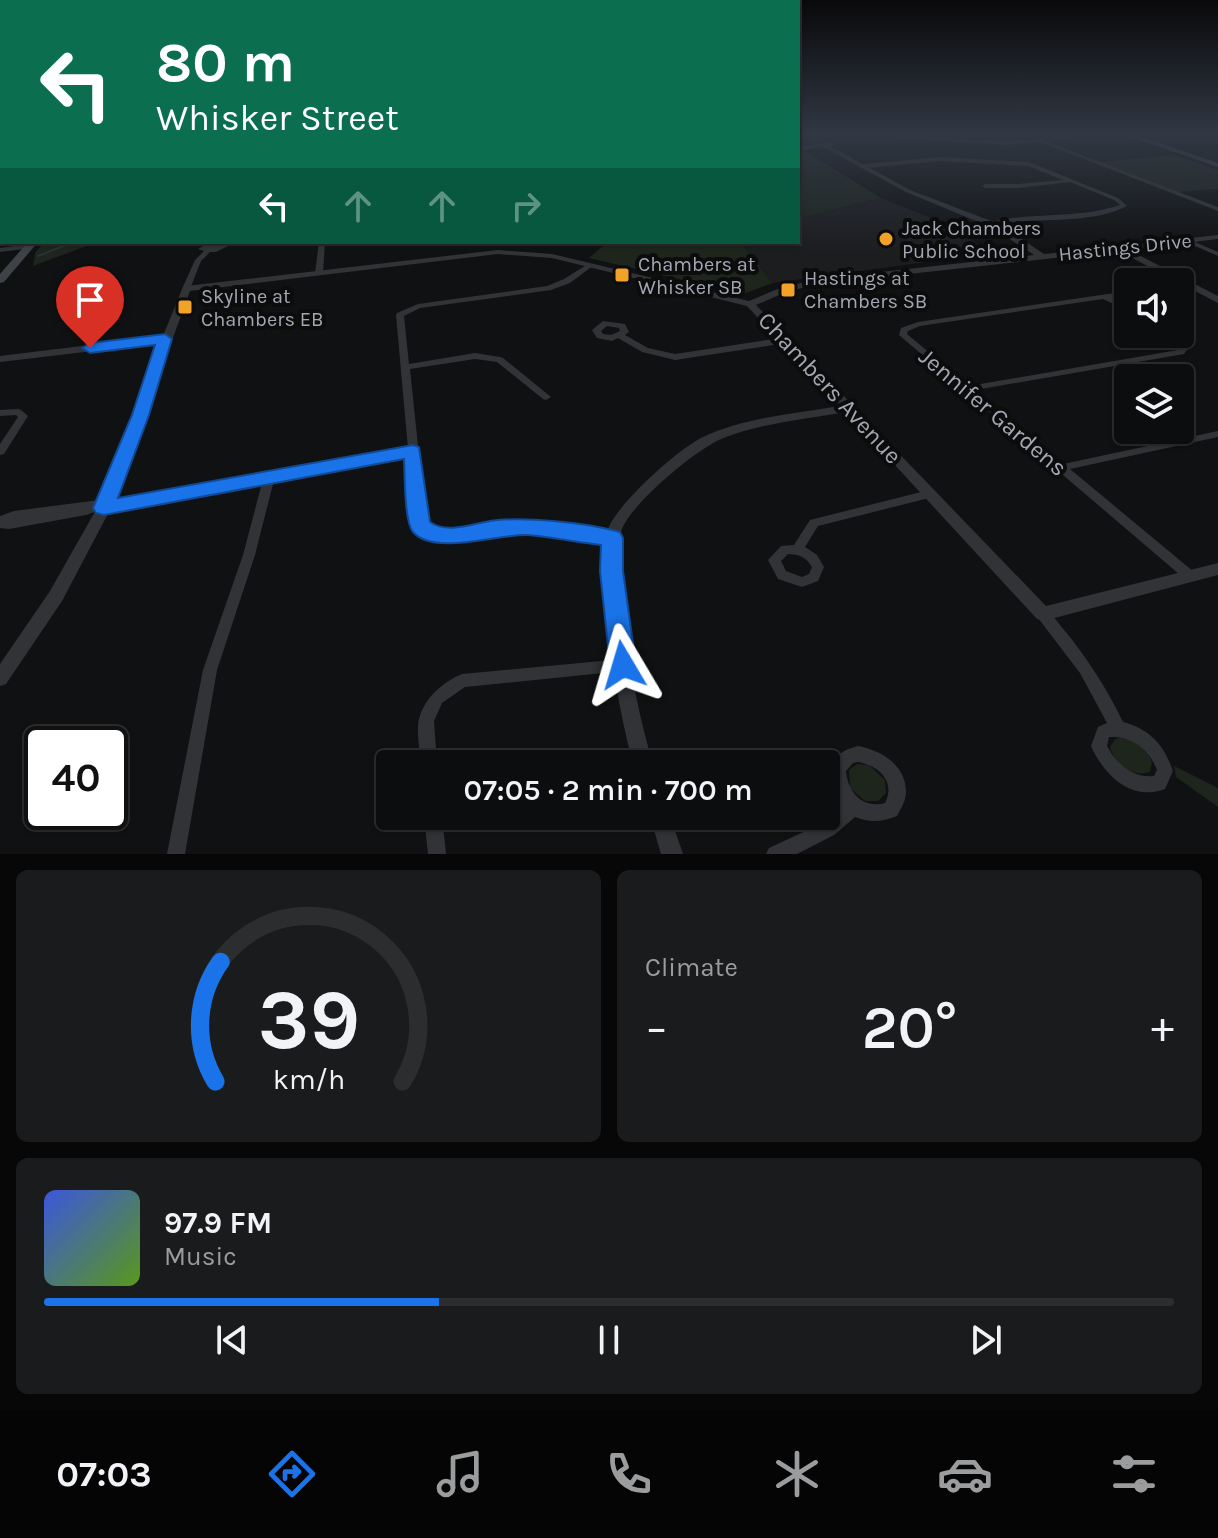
<!DOCTYPE html>
<meta charset="utf-8">
<style>
:root{--surface:#0c0d0e;--page:#1a1b1c;--text:#f1f3f6;--muted:#9a9c9e;--line:#2c2d2e;--accent:#1a73e8}
body{margin:0;font-family:Karla,sans-serif;background:var(--page);color:var(--text);height:100vh;display:flex;flex-direction:column;font-size:30px;white-space:nowrap}
*{box-sizing:border-box;margin:0}
p{font-size:26px;color:var(--muted)}
.icon{flex:none;width:44px;height:44px;fill:none;stroke:currentColor;stroke-width:2;stroke-linecap:round;stroke-linejoin:round}
.map{position:relative;height:854px;overflow:hidden}
.side{display:flex;flex-direction:column;gap:16px;padding:16px;background:#070708;flex:1}
.side>*{flex:none}
.guide{position:absolute;left:0px;top:0px;width:800px;height:244px;box-shadow:0 2px 6px #0004,0 0 0 2px var(--line);background:#0b6e4f;color:#fff;overflow:hidden}
.controls{position:absolute;left:1114px;top:268px;display:grid;gap:16px}
.controls a{display:grid;place-items:center;width:80px;height:80px;border-radius:8px;background:var(--surface);box-shadow:0 2px 6px #0004,0 0 0 2px var(--line);font-size:40px}
.speed{position:absolute;left:24px;top:726px;display:flex;gap:16px;font-size:40px;font-weight:700;text-align:center}
.speed>*{display:grid;place-content:center;width:104px;height:104px;border-radius:50%;background:var(--surface);box-shadow:0 2px 6px #0004,0 0 0 2px var(--line);line-height:1}
.speed .limit{border:4px solid #111;border-radius:12px;background:#fff;color:#111}
.pin{position:absolute;display:grid;place-items:center;width:68px;height:68px;color:#fff;margin:-82px -34px;border-radius:50% 50% 50% 0;rotate:-45deg;box-shadow:0 0 8px #0007}
.pin .icon{rotate:45deg}
.me{position:absolute;width:88px;margin:-44px;rotate:353deg;stroke-linejoin:round;filter:drop-shadow(0 0 6px #0008)}
.turn{display:flex;align-items:center;gap:28px;height:168px;padding:0 24px;font-size:36px}
.turn .icon{width:104px;height:104px;stroke-width:2.5}
.turn b{display:block;font-size:56px;line-height:68px}
.lanes{display:flex;align-items:center;height:76px;padding:0 24px;background:#0003;justify-content:center;gap:40px;direction:ltr}
.lanes .off{opacity:.35}
.big{font-size:60px;font-weight:600;line-height:1.1}
.side .tile{flex:1;display:flex;flex-direction:column;justify-content:center;gap:12px;min-width:0;padding:0 28px;border-radius:12px;background:var(--page)}
.side .dial{align-items:center;gap:0}
.dial svg{height:208px;overflow:visible;fill:none;stroke:var(--line);stroke-width:7;stroke-linecap:round;text-anchor:middle}
.dial text{fill:var(--text);stroke:none}
.song{display:flex;align-items:center;gap:24px}
.cover{width:96px;height:96px;border-radius:12px;background:linear-gradient(135deg,hsl(230 70% 55%),hsl(90 70% 35%))}
.played{height:8px;border-radius:4px;background:linear-gradient(90deg,var(--accent) 35%,var(--line) 35%)}
.keys{display:flex;justify-content:space-around;direction:ltr}
.heat{display:flex;justify-content:space-between;align-items:center;font-size:44px;direction:ltr}
.side .tiles{flex:1;display:grid;gap:16px;grid-template-columns:1fr 1fr}
.tile:last-child{grid-column:span 2}
.trip{position:absolute;left:376px;top:750px;width:464px;height:80px;border-radius:8px;background:var(--surface);box-shadow:0 2px 6px #0004,0 0 0 2px var(--line);font-weight:600;line-height:80px;text-align:center}
.tab-bar{display:flex;height:128px;justify-content:space-around;align-items:center;background:#050506;color:var(--muted)}
.tab-bar .icon{width:56px;height:56px}
.tab-bar .on{color:var(--accent)}
.tab-bar b{font-size:36px;color:var(--text)}
.map>svg:first-child{display:block}
</style>
<div class="map">
<svg width="1218" height="854" viewBox="0 0 1218 854">
<rect width="100%" height="100%" fill="#101112"/>
<!-- built -->
<polygon fill="#1c1d1f" points="881,198 949,225 992,253 773,283 740,242 798,242 798,219"/>
<!-- green -->
<g fill="#1d251d">
<polygon points="805,151 881,198 798,219 798,152"/>
<polygon points="1174,155 1218,170 1218,189 1178,192 1099,162"/>
<polygon points="45,242 97,242 33,266 35,253"/>
<polygon points="617,242 740,242 773,283 743,294 589,258 604,245"/>
<path d="M1120,738c15,1 26,10 32,24l-2,10c-18,6 -35,-8 -40,-25l5,-8z"/>
<polygon points="857,764 869,765 885,780 886,793 878,801 865,801 850,788 849,770"/>
<polygon points="1174,766 1218,788 1218,807 1176,777"/>
</g>
<g fill="none" stroke-linecap="round" stroke-linejoin="round">
<!-- stream -->
<polyline stroke="#293237" stroke-width="2" points="38,256 74,242"/>
<!-- minor -->
<g fill="#313337" fill-rule="evenodd">
<polygon points="892,133 896,133 899,139 895,139"/>
<polygon points="957,133 962,133 968,142 964,142"/>
<polygon points="1040,139 1218,207 1218,211 1038,141"/>
<polygon points="0,150 2,150 2,153 0,154"/>
<path d="M941,157l88,5 89,36 9,8c-39,20 -92,10 -135,19l-2,-1v-2c43,-10 88,-3 130,-17l-6,-5 -44,-18 -52,6h-33l-3,-2 3,-2h33l45,-4 -35,-14 -87,-5 -76,7 -3,-2 3,-2z"/>
<polygon points="2,168 2,173 0,174 0,169"/>
<polygon points="1188,239 1218,252 1218,256 1186,242 1185,241"/>
<polygon points="210,242 221,242 228,246 216,252 210,252 201,261 190,289 189,291 183,291 182,289 195,260 204,251 198,249"/>
<polygon points="319,242 325,242 323,273 319,275 315,273"/>
<path d="M588,264l6,1 -24,18 -19,7 -131,18 -16,8 5,48 66,-11 25,4 3,1 48,39 -5,3 -3,-1 -46,-37 -22,-3 -65,10 16,154c21,14 44,3 67,1 39,-5 80,4 119,9l4,2 2,3 -2,3 -4,2c-36,-5 -71,-13 -107,-11 -22,0 -42,10 -63,7 -11,-2 -21,-6 -28,-14l-6,-70 -134,25 -19,75 -38,115 -32,184h-18l36,-184 40,-115 19,-72 -158,29 -4,-2 -14,5 -77,14 -9,-1v-12l14,-5 85,-11h6l5,3 298,-54 -12,-134 1,-2 21,-9 129,-18 17,-7z"/>
<polygon points="1128,291 1128,295 1112,298 1128,306 1128,311 1103,299 920,326 908,331 907,334 969,386 1178,350 1181,346 1169,334 1178,334 1190,346 1184,354 975,390 1063,464 1218,431 1218,437 1070,469 1194,572 1196,576 1194,580 1190,581 1186,580 899,335 901,328 918,322"/>
<path d="M603,321l22,3 4,8 -4,3 23,13 27,6 112,-17 4,3 -4,3 -112,17 -33,-8 -24,-14 -6,3 -15,-3 -5,-8zM607,326l12,2 1,3 -9,4 -8,-1 -2,-3z"/>
<polygon points="18,409 21,410 28,416 4,454 0,455 0,444 18,417 16,415 0,416 0,410"/>
<path d="M929,490l4,1 2,3 -2,3 -115,29 -13,21 12,8 7,12 -6,14 -16,6 -24,-8 -10,-19 13,-14 13,-1 16,-25zM788,554c11,0 18,3 24,13l-3,7 -7,3 -16,-6 -5,-10z"/>
<path d="M1043,608c9,5 15,15 22,23 23,28 42,58 58,91 27,7 41,23 50,49l-8,18c-34,13 -61,-14 -74,-43l7,-19 9,-4 -27,-50 -42,-55 -2,-4 2,-4zM1109,737c23,-1 40,12 48,33l-3,6c-22,2 -37,-12 -47,-30z"/>
<path d="M623,659l5,1 2,5 -2,5 -5,1 -158,16 -23,16 -8,18 3,43h-16c-1,-12 -5,-34 -2,-45 6,-22 23,-36 43,-45z"/>
<path d="M858,746c23,4 48,19 48,46 0,9 -5,16 -9,24 -16,6 -26,7 -42,1l-21,18 -37,19h-31l3,-6 43,-20 30,-22c-17,-25 -19,-52 16,-60zM858,762c21,4 38,19 27,41 -22,6 -37,-10 -39,-32l7,-8z"/>
<polygon points="424,816 442,816 446,854 428,854"/>
</g>
<!-- tertiary -->
<g fill="#313337" fill-rule="evenodd">
<path d="M830,133c59,0 117,8 175,8 37,0 74,-8 112,-8l-110,12z"/>
<path d="M832,142l3,2 -5,2 80,44 89,34 45,30 174,-19v4l-89,11 89,46v7l-99,-52 -301,33 -32,8 -30,13 290,301 172,-43v12l-175,46 -6,-2 -191,-207c-40,7 -82,11 -120,25 -27,9 -94,66 -104,92 -7,18 -3,42 -1,61 5,58 15,117 32,174h-20c-15,-57 -24,-116 -28,-174 -1,-19 -4,-42 3,-61 10,-26 70,-80 95,-92 42,-20 92,-23 137,-31l-93,-100 -195,-48 -54,-4 -308,37 -79,217 -49,93 -56,83 -6,2v-22l50,-73 47,-83 64,-165 -161,19v-6l163,-20 19,-47 4,-3 312,-36 54,4 197,47 31,-13 38,-9 216,-24 -41,-27 -87,-36 -83,-45 -25,4v-4z"/>
<polygon points="29,244 33,246 32,248 0,252 0,248"/>
<polygon points="650,816 670,816 683,854 661,854"/>
</g>
<!-- secondary -->
<g fill="#3f4247" fill-rule="evenodd">
<polygon points="1120,133 1130,133 1218,163 1218,167"/>
<polygon points="28,242 38,242 4,282 0,283 0,274"/>
</g>
</g>
<!-- sky -->
<linearGradient id="sky" x2="0" y2="1"><stop stop-color="#09090a"/><stop offset="0.53" stop-color="#313844"/><stop offset="1" stop-color="#313844" stop-opacity="0"/></linearGradient>
<rect width="1218" height="253" fill="url(#sky)"/>
<!-- route -->
<path fill="#1a73e8" stroke="#114b97" stroke-width="2" d="M165,334l7,5 -23,76 -31,83 295,-53 6,2 11,75c17,12 42,2 60,-1 32,-5 99,2 130,11l3,6v33l13,94 -4,8 -9,4 -10,-4 -3,-8 -10,-94 1,-26c-25,-3 -49,-8 -74,-10 -30,-1 -93,21 -114,-3 -9,-11 -8,-57 -9,-73l-300,56 -8,-2 -3,-5 39,-93 23,-70 -65,8 -8,-5 8,-5z"/>
<!-- markers -->
<g fill="#f2a228" stroke="#0c0c0d" stroke-width="3">
<circle cx="886" cy="239" r="8"/>
<rect x="614" y="267" width="16" height="16" rx="4"/>
<rect x="780" y="282" width="16" height="16" rx="4"/>
<rect x="177" y="299" width="16" height="16" rx="4"/>
</g>
<g text-anchor="middle" stroke-width="8" stroke-linejoin="round" paint-order="stroke">
<!-- far-poi labels -->
<g font-size="20" fill="#a2a8b3" stroke="#0c0c0d" text-anchor="start">
<text x="902" y="235">Jack Chambers<tspan x="902" dy="23">Public School</tspan></text>
<text x="638" y="271">Chambers at<tspan x="638" dy="23">Whisker SB</tspan></text>
<text x="804" y="285">Hastings at<tspan x="804" dy="23">Chambers SB</tspan></text>
<text x="201" y="303">Skyline at<tspan x="201" dy="23">Chambers EB</tspan></text>
</g>
<!-- far-street labels -->
<g font-size="20" fill="#a2a8b3" stroke="#0c0c0d">
<text transform="translate(1125 247) rotate(-6)" y="7">Hastings Drive</text>
</g>
<!-- street labels -->
<g font-size="24" fill="#a2a8b3" stroke="#0c0c0d">
<text transform="translate(830 388) rotate(47)" y="8">Chambers Avenue</text>
<text transform="translate(993 412) rotate(40)" y="8">Jennifer Gardens</text>
</g>
</g>
</svg>
<div class="controls">
<a><svg class="icon" aria-label="sound" viewBox="0 0 24 24"><path d="M4 9h4l5-4v14l-5-4H4zM17 9q2 3 0 6"/></svg></a>
<a><svg class="icon" aria-label="layers" viewBox="0 0 24 24"><path d="M12 4l9 5-9 5-9-5zM3 14l9 5 9-5"/></svg></a>
</div>
<div class="speed"><div class="limit">40</div></div>
<div class="pin" style="left:90px;top:348px;background:#d93025"><svg class="icon" aria-label="arrive" viewBox="0 0 24 24"><path d="M6 21V4h12l-3 4 3 4H6"/></svg></div>
<svg class="me" style="left:623px;top:665px" viewBox="-20 -20 40 40"><path d="M0-17L14 15 0 8-14 15z" fill="#1a73e8" stroke="#fff" stroke-width="4"/></svg>
<div class="trip">07:05 · 2 min · 700 m</div>
<div class="guide">
<div class="turn"><svg class="icon" aria-label="left" viewBox="0 0 24 24"><path d="M17 20v-9H6M10 6l-5 5 5 5"/></svg><div><b>80 m</b>Whisker Street</div></div>
<div class="lanes"><svg class="icon" aria-label="left" viewBox="0 0 24 24"><path d="M17 20v-9H6M10 6l-5 5 5 5"/></svg><svg class="icon off" aria-label="ahead" viewBox="0 0 24 24"><path d="M12 20V5M6 11l6-6 6 6"/></svg><svg class="icon off" aria-label="ahead" viewBox="0 0 24 24"><path d="M12 20V5M6 11l6-6 6 6"/></svg><svg class="icon off" aria-label="right" viewBox="0 0 24 24"><path d="M7 20v-9h11M14 6l5 5-5 5"/></svg></div>
</div>
</div>
<section class="side">
<div class="tiles">
<div class="tile dial"><svg viewBox="0 0 100 80">
<path d="M14 69A42 42 0 1 1 86 69"/>
<path d="M14 69A42 42 0 0 1 16 23" stroke="#1a73e8"/>
<text x="50" y="56" font-size="32" font-weight="700">39</text>
<text x="50" y="72" font-size="11">km/h</text>
</svg></div>
<div class="tile"><p>Climate</p>
<div class="heat"><a>−</a><b class="big">20°</b><a>+</a></div>
</div>
<div class="tile">
<div class="song"><i class="cover"></i><div><b>97.9 FM</b><p>Music</p></div></div>
<div class="played"></div>
<div class="keys"><svg class="icon" aria-label="previous" viewBox="0 0 24 24"><path d="M18 5L8 12l10 7zM5 5v14"/></svg><svg class="icon" aria-label="pause" viewBox="0 0 24 24"><path d="M8 5v14M16 5v14"/></svg><svg class="icon" aria-label="next" viewBox="0 0 24 24"><path d="M6 5l10 7-10 7zM19 5v14"/></svg></div>
</div>
</div>
</section>
<nav class="tab-bar">
<b>07:03</b>
<svg class="icon on" aria-label="directions" viewBox="0 0 24 24"><path d="M12 3l9 9-9 9-9-9zM9 14v-3h6M13 9l2 2-2 2"/></svg>
<svg class="icon" aria-label="music" viewBox="0 0 24 24"><path d="M9 18V5l10-2v13"/><circle cx="6" cy="18" r="3"/><circle cx="16" cy="16" r="3"/></svg>
<svg class="icon" aria-label="phone" viewBox="0 0 24 24"><path d="M5 4h4l2 5-3 2q2 4 5 5l2-3 5 2v4C11 20 4 13 5 4z"/></svg>
<svg class="icon" aria-label="climate" viewBox="0 0 24 24"><path d="M12 3v18M4 7l16 10M4 17L20 7"/></svg>
<svg class="icon" aria-label="car" viewBox="0 0 24 24"><path d="M5 17H2v-5l4-1 3-4h7l3 4 3 1v5h-3M9 17h6M6 11h13"/><circle cx="7" cy="17" r="2"/><circle cx="17" cy="17" r="2"/></svg>
<svg class="icon" aria-label="filters" viewBox="0 0 24 24"><path d="M4 7h16M4 17h16"/><circle cx="9" cy="7" r="2"/><circle cx="15" cy="17" r="2"/></svg>
</nav>
